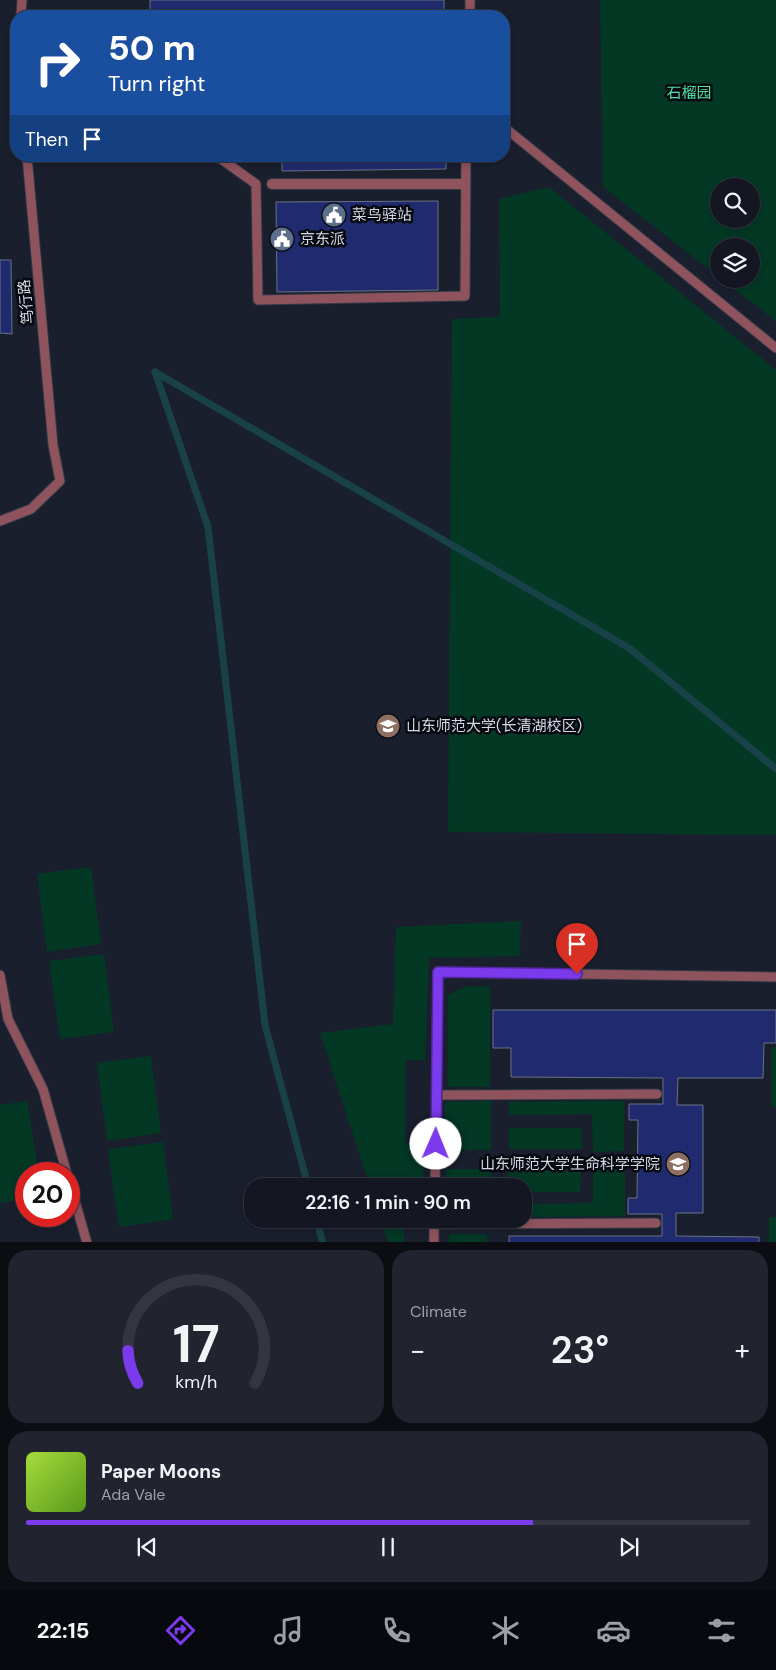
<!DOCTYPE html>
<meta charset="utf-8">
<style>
:root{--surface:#141722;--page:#21242f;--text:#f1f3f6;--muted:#9d9fa5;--line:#333640;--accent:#7c3aed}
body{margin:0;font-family:"DM Sans","Noto Sans SC",sans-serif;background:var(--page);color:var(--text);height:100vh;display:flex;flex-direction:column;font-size:19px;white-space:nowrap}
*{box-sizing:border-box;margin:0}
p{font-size:16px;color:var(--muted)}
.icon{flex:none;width:28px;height:28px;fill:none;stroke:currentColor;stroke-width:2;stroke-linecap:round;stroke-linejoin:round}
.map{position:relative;height:1242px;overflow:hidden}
.side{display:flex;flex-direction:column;gap:8px;padding:8px;background:#0b0d13;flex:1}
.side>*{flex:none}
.top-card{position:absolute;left:10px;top:10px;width:500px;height:152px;border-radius:20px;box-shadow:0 2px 8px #0003,0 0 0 1px var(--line);background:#1a4fa0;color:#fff;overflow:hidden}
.buttons{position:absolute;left:710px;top:178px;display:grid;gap:10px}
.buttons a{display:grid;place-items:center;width:50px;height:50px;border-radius:50%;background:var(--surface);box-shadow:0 2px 8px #0003,0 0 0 1px var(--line);font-size:25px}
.speed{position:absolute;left:15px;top:1162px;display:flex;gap:10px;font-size:25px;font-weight:700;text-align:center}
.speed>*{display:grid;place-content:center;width:65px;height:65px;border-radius:50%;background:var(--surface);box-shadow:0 2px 8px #0003,0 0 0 1px var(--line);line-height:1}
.speed .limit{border:8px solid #d22;background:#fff;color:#111}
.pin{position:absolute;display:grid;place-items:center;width:42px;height:42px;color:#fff;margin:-51px -21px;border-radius:50% 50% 50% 0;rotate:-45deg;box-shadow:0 0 5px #0007}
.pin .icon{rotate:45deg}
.me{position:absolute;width:55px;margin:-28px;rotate:1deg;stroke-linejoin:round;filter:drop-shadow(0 0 4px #0008)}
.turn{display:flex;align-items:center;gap:18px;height:105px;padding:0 15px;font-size:22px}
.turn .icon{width:65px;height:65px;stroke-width:2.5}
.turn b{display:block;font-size:35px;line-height:42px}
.then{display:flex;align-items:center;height:48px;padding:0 15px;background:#0003;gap:10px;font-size:19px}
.big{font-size:38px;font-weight:600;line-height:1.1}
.side .card{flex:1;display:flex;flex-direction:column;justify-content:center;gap:8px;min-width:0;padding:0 18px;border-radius:20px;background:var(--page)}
.side .dial{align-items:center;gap:0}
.dial svg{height:130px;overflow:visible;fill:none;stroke:var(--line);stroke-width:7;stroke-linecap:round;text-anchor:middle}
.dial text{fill:var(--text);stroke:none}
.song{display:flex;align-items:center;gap:15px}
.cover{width:60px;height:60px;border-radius:8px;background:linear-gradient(135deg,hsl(80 70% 55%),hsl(90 70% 35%))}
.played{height:5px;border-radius:2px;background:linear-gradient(90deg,var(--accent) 70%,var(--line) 70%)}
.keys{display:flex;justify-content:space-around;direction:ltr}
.heat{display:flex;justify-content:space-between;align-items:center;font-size:28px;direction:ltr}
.side .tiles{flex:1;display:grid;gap:8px;grid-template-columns:1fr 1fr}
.card:last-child{grid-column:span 2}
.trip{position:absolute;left:244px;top:1178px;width:288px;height:50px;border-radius:20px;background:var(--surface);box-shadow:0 2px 8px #0003,0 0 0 1px var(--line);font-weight:600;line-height:50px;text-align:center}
.tabs{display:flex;height:80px;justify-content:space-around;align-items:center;background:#08090e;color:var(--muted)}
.tabs .icon{width:35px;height:35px}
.tabs .current{color:var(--accent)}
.tabs b{font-size:22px;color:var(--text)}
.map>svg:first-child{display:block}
</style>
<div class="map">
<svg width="776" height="1243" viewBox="0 0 776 1243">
<rect width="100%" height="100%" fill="#1a1f2e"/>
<!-- green -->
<g fill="#033825" fill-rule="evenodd">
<path d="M600,0h176v321l-55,-42h30v-33h-32v31l-116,-90zM719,186h32v33h-32z"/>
<polygon points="549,187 776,370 776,835 448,832 452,319 500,317 499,199"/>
<polygon points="91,867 101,944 47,952 37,874"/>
<polygon points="521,921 520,956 429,958 425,1060 406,1060 405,1144 424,1145 423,1179 405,1179 404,1186 370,1186 320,1033 393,1024 396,927"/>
<polygon points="104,954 114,1032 60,1039 49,961"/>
<polygon points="467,986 490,986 490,1087 448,1087 448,995"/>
<rect x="771" y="1047" width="5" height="60"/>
<polygon points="151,1056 161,1133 107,1141 97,1063"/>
<polygon points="27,1101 39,1174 26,1174 26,1199 0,1203 0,1105"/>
<polygon points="491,1101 491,1150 445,1150 445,1102"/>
<polygon points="624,1101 624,1151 593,1152 592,1114 509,1115 509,1102"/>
<rect x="509" y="1128" width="73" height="21"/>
<polygon points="163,1142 173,1219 119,1227 108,1149"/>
<polygon points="593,1166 625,1166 625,1216 523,1217 523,1204 593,1203"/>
<rect x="446" y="1169" width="46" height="17"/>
<polygon points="508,1171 581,1171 580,1192 523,1192 522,1186 508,1186"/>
<rect x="769" y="1217" width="7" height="25"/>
<polygon points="380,1219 404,1219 404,1242 388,1242"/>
<rect x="449" y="1234" width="38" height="8"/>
</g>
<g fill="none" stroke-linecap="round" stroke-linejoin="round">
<!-- stream -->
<g stroke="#184247" stroke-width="7">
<polyline points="155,372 208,527 265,1025 308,1186"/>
<polyline points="155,372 629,648 776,769"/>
<polyline points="316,1219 323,1243"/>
</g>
</g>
<!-- building -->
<g fill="#202b6f" stroke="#6b7184">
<rect x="150" y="0" width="294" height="16"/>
<polygon points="282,156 446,156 446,169 282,171"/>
<polygon points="438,201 438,290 277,292 276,202"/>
<polygon points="0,260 11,260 12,334 0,333"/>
<polygon points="493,1010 776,1010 776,1043 764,1043 763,1078 678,1078 677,1105 703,1105 703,1213 676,1213 676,1236 759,1237 759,1243 509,1243 509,1236 662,1236 662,1214 628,1214 628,1198 637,1198 638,1120 629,1120 629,1104 663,1104 663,1078 511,1077 511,1048 493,1048"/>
</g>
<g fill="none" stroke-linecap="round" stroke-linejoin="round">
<defs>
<g id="service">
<polyline points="21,16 22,0"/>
<polyline points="470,16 470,0"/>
<polyline points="504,127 776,348"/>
<polyline points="217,156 256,184 258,300 465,296 466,156"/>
<polyline points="0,521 31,509 60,481 53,445 27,156"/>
<polyline points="0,975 8,1019 43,1089 67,1174"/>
<polyline points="436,1095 657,1094"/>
<polyline points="69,1180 87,1243"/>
<polyline points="435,1186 438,972 776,977"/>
<polyline points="434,1224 656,1223"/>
<polyline points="434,1243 434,1219"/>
</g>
<polyline id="pedestrian" points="272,184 464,184"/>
</defs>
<!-- service casing -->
<use href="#service" stroke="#343947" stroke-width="11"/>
<!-- pedestrian casing -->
<use href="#pedestrian" stroke="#343947" stroke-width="12"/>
<!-- service -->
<use href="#service" stroke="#8e535d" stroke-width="9"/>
<!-- pedestrian -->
<use href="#pedestrian" stroke="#8e535d" stroke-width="10"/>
</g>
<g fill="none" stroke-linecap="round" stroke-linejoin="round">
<defs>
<polyline id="route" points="436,1144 438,972 577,974"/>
</defs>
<!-- route casing -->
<use href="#route" stroke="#51269a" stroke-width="12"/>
<!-- route -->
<use href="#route" stroke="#7c3aed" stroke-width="9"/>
</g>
<!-- icons -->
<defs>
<symbol id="civic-disc" viewBox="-11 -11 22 22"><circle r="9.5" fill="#5c6f8a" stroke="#070910"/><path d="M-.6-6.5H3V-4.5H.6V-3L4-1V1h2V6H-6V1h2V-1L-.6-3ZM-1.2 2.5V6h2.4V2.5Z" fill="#fff"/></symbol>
<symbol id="university-disc" viewBox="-11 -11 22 22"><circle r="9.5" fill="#8d6e63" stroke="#070910"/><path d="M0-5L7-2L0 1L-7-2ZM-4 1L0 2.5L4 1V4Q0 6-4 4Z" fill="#fff"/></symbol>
</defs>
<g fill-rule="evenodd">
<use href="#civic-disc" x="320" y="201" width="28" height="28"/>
<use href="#civic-disc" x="268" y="225" width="28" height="28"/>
<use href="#university-disc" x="374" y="712" width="28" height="28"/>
<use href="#university-disc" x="664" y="1150" width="28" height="28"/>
</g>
<g text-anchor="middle" stroke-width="5" stroke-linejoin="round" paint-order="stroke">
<!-- park labels -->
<g font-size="15" fill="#53dfa5" stroke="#070910">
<text x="689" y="98">石榴园</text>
</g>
<!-- poi labels -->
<g font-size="15" fill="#d5d9e3" stroke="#070910" text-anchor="start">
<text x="352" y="220">菜鸟驿站</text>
<text x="300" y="244">京东派</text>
<text x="406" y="731">山东师范大学(长清湖校区)</text>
<text x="660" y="1169" text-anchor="end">山东师范大学生命科学学院</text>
</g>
<!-- street labels -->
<g font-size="15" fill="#d5d9e3" stroke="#070910">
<text transform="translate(26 302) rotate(-95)" y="5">笃行路</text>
</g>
</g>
</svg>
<div class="buttons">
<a><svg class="icon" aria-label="search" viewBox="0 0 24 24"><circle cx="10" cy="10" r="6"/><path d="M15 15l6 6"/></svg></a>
<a><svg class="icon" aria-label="layers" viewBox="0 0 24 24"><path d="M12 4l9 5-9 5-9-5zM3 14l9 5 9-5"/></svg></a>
</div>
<div class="speed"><div class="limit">20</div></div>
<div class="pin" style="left:577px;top:974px;background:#d93025"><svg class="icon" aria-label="arrive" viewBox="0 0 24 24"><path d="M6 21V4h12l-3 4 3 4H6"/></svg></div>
<svg class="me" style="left:436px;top:1144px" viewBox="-20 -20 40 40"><circle r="19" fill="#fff"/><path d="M0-13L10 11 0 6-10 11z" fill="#7c3aed"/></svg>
<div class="trip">22:16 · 1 min · 90 m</div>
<div class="top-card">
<div class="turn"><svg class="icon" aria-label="right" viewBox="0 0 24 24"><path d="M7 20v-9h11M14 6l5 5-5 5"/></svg><div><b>50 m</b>Turn right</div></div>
<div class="then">Then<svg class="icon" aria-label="arrive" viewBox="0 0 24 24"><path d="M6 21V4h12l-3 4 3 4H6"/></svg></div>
</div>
</div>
<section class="side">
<div class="tiles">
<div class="card dial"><svg viewBox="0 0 100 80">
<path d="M14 69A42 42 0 1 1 86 69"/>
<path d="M14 69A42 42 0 0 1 8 49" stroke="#7c3aed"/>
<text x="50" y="56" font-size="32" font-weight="700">17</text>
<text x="50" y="72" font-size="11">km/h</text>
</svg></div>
<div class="card"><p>Climate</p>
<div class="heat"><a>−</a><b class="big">23°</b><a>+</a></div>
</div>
<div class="card">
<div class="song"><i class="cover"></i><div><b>Paper Moons</b><p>Ada Vale</p></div></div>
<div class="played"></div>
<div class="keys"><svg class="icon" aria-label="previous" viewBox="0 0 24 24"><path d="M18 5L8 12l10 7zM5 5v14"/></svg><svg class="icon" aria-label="pause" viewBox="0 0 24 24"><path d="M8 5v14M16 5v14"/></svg><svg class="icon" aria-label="next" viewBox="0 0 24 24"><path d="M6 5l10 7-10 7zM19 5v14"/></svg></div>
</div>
</div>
</section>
<nav class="tabs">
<b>22:15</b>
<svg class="icon current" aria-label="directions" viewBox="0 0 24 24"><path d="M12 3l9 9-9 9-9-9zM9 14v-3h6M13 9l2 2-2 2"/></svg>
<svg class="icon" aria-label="music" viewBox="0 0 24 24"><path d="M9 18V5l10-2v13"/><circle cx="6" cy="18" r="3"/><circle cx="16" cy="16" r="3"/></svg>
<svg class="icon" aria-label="phone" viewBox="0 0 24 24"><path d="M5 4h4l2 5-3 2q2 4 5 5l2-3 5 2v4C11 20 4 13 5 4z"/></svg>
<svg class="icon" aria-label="climate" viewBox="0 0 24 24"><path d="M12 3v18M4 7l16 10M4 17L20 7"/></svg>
<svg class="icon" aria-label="car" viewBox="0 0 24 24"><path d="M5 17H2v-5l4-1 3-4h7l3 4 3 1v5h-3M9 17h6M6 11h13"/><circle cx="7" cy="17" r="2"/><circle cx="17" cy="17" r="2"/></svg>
<svg class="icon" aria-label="filters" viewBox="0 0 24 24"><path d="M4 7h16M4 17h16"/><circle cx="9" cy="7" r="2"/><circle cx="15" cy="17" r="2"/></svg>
</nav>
